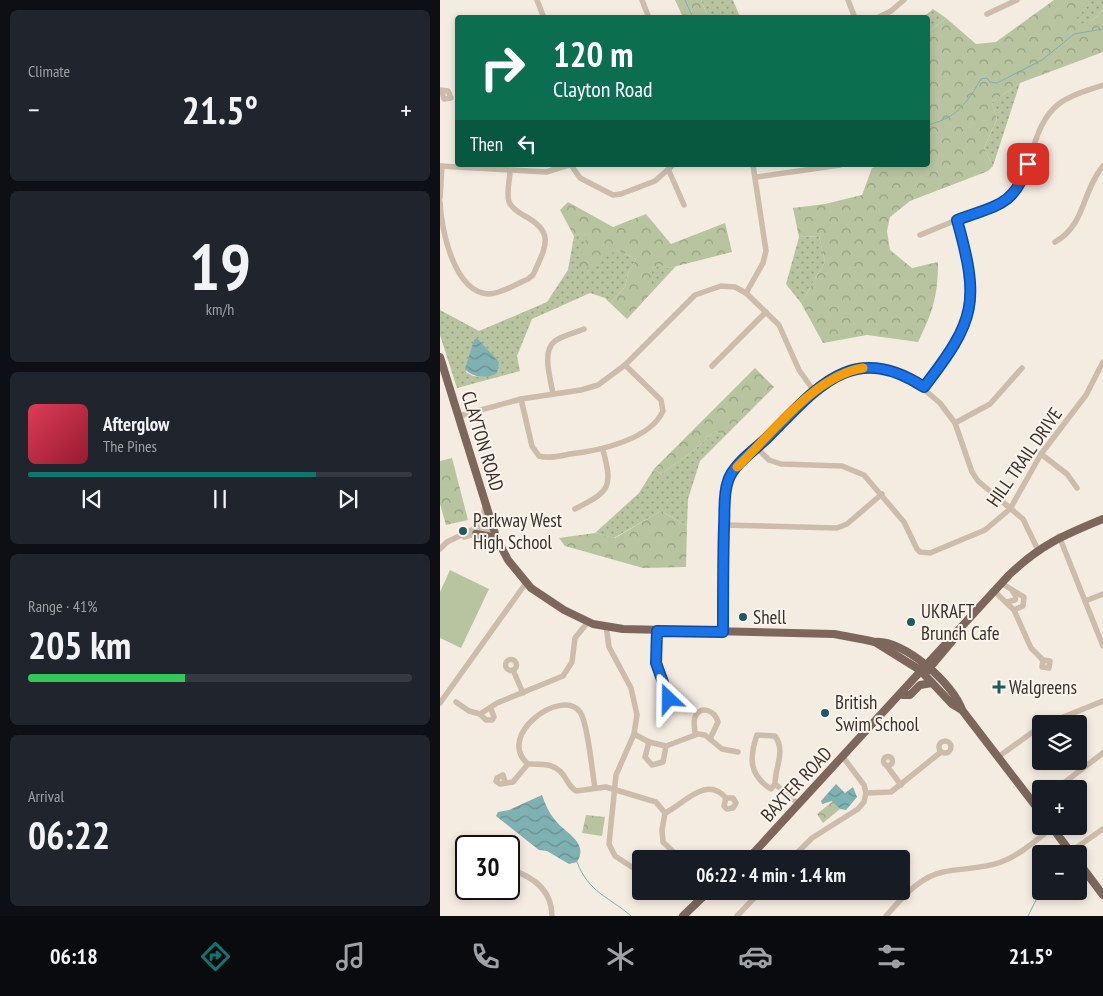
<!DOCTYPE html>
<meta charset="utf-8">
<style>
:root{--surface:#171b24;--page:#20242c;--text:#f1f3f6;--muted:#9ea1a6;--line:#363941;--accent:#0f766e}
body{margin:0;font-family:"PT Sans Narrow",sans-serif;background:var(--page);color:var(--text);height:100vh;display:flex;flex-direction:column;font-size:19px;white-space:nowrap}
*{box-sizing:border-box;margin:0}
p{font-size:16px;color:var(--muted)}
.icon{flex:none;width:28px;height:28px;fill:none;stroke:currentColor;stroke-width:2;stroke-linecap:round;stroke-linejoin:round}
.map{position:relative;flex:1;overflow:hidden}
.drawer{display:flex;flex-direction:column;gap:10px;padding:10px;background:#0d0f14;width:440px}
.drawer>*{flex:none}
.top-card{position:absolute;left:15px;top:15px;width:475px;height:152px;border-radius:5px;box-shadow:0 2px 8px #0003;background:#0b6e4f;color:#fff;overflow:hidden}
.fabs{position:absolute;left:592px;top:715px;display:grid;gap:10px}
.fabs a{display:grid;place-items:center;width:55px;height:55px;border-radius:5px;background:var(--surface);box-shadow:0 2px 8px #0003;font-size:25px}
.speed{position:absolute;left:15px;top:835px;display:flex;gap:10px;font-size:25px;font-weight:700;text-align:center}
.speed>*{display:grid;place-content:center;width:65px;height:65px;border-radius:50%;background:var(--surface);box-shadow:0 2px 8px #0003;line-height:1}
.speed .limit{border:2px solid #111;border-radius:8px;background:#fff;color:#111}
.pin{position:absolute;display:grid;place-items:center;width:42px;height:42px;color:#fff;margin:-21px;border-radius:10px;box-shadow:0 2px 8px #0006}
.me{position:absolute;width:55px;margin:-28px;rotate:337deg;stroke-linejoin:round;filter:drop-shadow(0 0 4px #0008)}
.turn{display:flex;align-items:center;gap:18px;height:105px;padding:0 15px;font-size:22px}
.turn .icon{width:65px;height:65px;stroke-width:2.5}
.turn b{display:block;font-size:35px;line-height:42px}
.then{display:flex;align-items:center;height:48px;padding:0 15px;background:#0003;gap:10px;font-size:19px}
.big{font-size:38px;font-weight:800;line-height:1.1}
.drawer .tile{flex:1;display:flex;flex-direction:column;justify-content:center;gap:8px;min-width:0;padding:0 18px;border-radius:8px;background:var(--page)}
.drawer .dial{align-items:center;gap:0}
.dial b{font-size:65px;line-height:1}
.song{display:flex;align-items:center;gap:15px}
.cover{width:60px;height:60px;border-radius:8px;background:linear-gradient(135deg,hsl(350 70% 55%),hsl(350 70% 35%))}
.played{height:5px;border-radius:2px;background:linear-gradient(90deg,var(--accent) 75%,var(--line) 75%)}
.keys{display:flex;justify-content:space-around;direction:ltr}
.heat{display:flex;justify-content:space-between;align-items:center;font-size:28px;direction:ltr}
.charge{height:8px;border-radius:4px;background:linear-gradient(90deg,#34c759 41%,var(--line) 0)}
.trip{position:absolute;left:192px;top:850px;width:278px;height:50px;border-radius:5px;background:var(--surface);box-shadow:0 2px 8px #0003;font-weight:800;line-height:50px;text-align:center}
.tabs{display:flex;height:80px;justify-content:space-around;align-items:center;background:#090b0e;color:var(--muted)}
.tabs .icon{width:35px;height:35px}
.tabs .selected{color:var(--accent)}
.tabs b{font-size:22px;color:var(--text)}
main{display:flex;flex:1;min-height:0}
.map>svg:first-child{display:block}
</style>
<main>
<section class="drawer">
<div class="tile"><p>Climate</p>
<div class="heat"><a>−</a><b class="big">21.5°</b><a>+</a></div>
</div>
<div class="tile dial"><b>19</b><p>km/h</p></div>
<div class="tile">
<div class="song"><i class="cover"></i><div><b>Afterglow</b><p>The Pines</p></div></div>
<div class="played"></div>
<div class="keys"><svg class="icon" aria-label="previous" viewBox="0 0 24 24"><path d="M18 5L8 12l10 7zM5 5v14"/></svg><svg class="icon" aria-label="pause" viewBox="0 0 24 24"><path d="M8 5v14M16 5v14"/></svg><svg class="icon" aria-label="next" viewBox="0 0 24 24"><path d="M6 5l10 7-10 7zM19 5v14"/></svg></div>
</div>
<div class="tile"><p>Range · 41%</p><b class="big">205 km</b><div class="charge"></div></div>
<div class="tile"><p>Arrival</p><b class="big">06:22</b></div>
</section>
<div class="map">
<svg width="663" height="916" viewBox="0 0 663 916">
<defs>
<pattern id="grass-dots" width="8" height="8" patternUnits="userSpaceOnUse" patternTransform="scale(1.25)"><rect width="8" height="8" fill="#b8c4a0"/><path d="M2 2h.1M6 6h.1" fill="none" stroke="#97a083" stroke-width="1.8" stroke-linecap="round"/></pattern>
<pattern id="forest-crowns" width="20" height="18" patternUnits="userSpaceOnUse" patternTransform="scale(1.25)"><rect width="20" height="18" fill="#b8c4a0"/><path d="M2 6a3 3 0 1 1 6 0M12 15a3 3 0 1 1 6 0" fill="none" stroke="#97a083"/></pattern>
<pattern id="water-waves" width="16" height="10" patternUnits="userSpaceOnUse" patternTransform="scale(1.25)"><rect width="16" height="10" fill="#7fb0b2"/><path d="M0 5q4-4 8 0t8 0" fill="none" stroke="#699091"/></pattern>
</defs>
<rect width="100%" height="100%" fill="#f4ebe1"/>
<!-- grass -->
<g fill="url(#grass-dots)" fill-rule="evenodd">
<polygon points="261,0 293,0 300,17 268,17"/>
<polygon points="649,0 663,0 663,10 653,20 641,25 635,19 649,4"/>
<polygon points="493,9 506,18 488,32 488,18 482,18"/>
<polygon points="580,83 553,166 544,148 557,119 552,102"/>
<path d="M142,233l6,3 -9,30 38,-16 19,9 -8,15 -3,13 -15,16 -5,-5 -15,-5 -58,26 -15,37 3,15 -63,17 -17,-53v-25l39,21 68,-29 21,-32 6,-34zM34,340l10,37 -11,-1 -7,-4z"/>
<polygon points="379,236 385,262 361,303 346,284 359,237"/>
<polygon points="220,265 229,268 236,266 212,292 212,268"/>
<polygon points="275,431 285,436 260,461 248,499 247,526 221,511 174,538 155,533 199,493 214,469 221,474 252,452"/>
</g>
<!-- forest -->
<g fill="url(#forest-crowns)">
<polygon points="235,0 261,0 268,17 243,17"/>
<path d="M614,0h35v4l-13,15 5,5 12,-4 10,-10v42l-83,31 -28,19 5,17 -13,29 9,18 -5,5 -78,30 -20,16 -3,14 3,19 22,18 26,-6c0,33 -5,50 -20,80l-51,-7 -44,8 -22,-40 24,-41 -6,-26 -20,1 -6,-29 32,-4 37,-9 10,-27 8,-3h48v-133l18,-14 30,26 20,-2z"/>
<polygon points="128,202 173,227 206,214 231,244 285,223 292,252 229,268 220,265 212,268 212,292 187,319 170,303 185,287 188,274 196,259 177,250 144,270 138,267 147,236 142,233 134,236 120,210"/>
<polygon points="315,368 334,387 285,436 275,431 252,452 221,474 214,469"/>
<polygon points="12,458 28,520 6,525 0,504 0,461"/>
<polygon points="221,511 247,526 246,567 203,568 125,546 119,538 155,533 175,538"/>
<polygon points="393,801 400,809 383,823 377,814"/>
<polygon points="146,815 165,817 162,836 142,833"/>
</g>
<!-- pitch -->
<polygon fill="#b8c4a0" points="10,570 49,589 21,648 0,638 0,592"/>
<!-- water -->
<g fill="url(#water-waves)">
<path d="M37,338l22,24 -2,11c-10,6 -24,5 -32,-4l9,-29z"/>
<polygon points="396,784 405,793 413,787 417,797 406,810 400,809 392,801 382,804 381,801"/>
<path d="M102,795c3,9 7,18 13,25 11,14 34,22 22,42l-8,2 -22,-13 -8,-1 -43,-34 2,-4 11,-2z"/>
</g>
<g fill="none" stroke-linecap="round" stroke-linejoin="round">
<!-- stream -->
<g stroke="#7fb0b2" stroke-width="1">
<polyline points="245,0 253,18"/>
<path d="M488,125c30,-8 38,-21 53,-46l6,-1 3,4 7,1 45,-23 32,-26 29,-5"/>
<path d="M137,862c12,31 31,34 54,54"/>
<polyline points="588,916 601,890"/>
</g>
<!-- minor -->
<g stroke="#cdbbac" stroke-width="5.5">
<polyline points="97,0 104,18"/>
<polyline points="202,0 209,18"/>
<polyline points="408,0 415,18"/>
<polyline points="547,14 577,0"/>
<polyline points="437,18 451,11 464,0"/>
<polyline points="0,90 8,91 11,98 4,99 2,92"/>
<polyline points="131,165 140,178 173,195 181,194 215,181 233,165"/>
<polyline points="0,166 106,172 129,165"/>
<polyline points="229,171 244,205"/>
<polyline points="317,177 400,165"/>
<polyline points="0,198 2,166"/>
<path d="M0,202c1,27 14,91 49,92 12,0 27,-10 39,-15l5,-4c13,-29 23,-43 -10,-60 -5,-3 -11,-7 -14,-13 -3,-9 1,-23 1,-31"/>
<path d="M480,235l90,-37c25,-27 19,-72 50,-95 12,-9 29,-13 43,-18"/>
<path d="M615,242c30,-16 27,-51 48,-76"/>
<polyline points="306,293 323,263 326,251 313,165"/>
<polyline points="272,366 326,312"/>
<path d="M485,387c50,-67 56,-85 32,-167"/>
<path d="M113,394c-2,-14 -12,-43 2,-53 8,-6 20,-8 29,-12"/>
<path d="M81,399l11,47 7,10c10,3 21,0 31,-2 28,-3 80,-14 93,-43l-2,-11 -36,-35"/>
<polyline points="19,416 81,399 141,390 158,385 185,365 255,295 281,286 295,287 306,293 339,325 359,370 374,391"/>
<polyline points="515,423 550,404 582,368"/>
<polyline points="317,448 329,460 341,464 402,466 424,475 464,522 477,549 480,552 490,553 545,530 570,509 601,454 646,395 663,362"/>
<polyline points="601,454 627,474 637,488"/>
<path d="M135,509c35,-18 38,-21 28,-59"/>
<polyline points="284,525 397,528 407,524 442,494"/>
<polyline points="619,536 663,646"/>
<polyline points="24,537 53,528"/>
<polyline points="0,549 7,542 42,525 45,505"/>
<polyline points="561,583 584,597 583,606 574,610"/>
<polyline points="554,591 574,610 591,648 603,660 610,661 609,668 602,667 603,660"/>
<polyline points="645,601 663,594"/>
<polyline points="567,602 575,600 576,596 573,592"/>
<polyline points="166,626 169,647 191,688 197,715 194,734 176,775 169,844 175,856 201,873"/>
<polyline points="217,631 216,663 229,696"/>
<polyline points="283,632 285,496 288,479 295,469 382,384 413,370 444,369 473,380 500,403 515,423 532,472 538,481 583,519 598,550"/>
<circle cx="71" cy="665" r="5.5"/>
<polyline points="73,670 83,693"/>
<circle cx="234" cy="699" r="5"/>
<polyline points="16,702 29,711 40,714 57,703 123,676 132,662 135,638 148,622"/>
<polyline points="0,703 86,583"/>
<polyline points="40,714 46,720 52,720 54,717 51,709"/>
<polyline points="606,724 663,701"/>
<polyline points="194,734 209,742 226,746 258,734 265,735 282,749 298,752"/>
<path d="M255,734c0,-5 -2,-12 0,-17 6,-13 20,-6 23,5l-8,17"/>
<circle cx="505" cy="747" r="6"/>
<polyline points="209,742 205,757 212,765 223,762 226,746"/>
<circle cx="448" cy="761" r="4.5"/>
<polyline points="558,757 601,726"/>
<path d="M88,764c-33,-28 33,-77 52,-52 8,11 12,60 15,76"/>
<path d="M88,764c17,0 29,-1 38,15 3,5 5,9 10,12l30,-4 50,15 9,11"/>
<polyline points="447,766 461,785"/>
<polyline points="65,782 63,775 57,778 56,781 60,784 73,782 88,764"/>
<path d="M335,784c0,-17 11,-33 0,-48l-18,-1c-8,23 -8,40 14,54l4,-5 24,20"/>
<polyline points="616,789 663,753"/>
<polyline points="426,793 451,792 501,752"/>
<path d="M225,813c19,-9 41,-38 61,-15h7l3,5 -3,5 -6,1 -3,-3 2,-8"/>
<polyline points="225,813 222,830 223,842 241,859"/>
<polyline points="31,846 35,841 41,846"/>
<polyline points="630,852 663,829"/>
<polyline points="351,859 372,838 418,809 424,802 426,793 424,785 403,757"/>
<path d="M69,869c23,7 43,20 43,47"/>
<polyline points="297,916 321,891"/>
<path d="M446,916c16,-18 33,-39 57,-44 19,-4 40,-3 58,-10 19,-7 35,-22 51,-34"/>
</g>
<!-- major -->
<g stroke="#7d675c" stroke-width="8">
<polyline points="0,357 56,537 68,560 91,588 124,610 153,624 183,629 394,634 426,640 435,642 480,670 512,704 522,710 601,813"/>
<polyline points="36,534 48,536 58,545"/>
<path d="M435,642c28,-3 79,42 87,68"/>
<polyline points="487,671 519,633"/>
<polyline points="463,695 470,695 480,685 492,683"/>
<polyline points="611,826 632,854"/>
<path d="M308,859l261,-284c31,-30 55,-40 94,-56"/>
<polyline points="639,863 663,895"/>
<polyline points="243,916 269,891"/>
</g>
</g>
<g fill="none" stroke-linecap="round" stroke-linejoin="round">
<defs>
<path id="route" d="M229,699l-13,-36 1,-32 66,1c0,-35 0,-71 1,-106 1,-14 -1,-31 4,-45 5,-17 28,-32 40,-44 49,-49 84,-97 156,-50 52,-67 56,-85 33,-167 39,-15 57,-13 71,-56"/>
</defs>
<!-- route casing -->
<use href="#route" stroke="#114b97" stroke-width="12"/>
<!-- route -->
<use href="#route" stroke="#1a73e8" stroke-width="9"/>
<!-- slow -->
<path stroke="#f59e0b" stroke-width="9" d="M297,467c35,-33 77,-91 126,-99"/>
</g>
<!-- markers -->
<g fill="#1f5a5e" stroke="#fbf5ee" stroke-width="2">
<circle cx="23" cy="531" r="5"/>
<circle cx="303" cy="617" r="5"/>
<circle cx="471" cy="622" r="5"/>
<path d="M556.5 679.5h5v5h5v5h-5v5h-5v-5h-5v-5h5z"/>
<circle cx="385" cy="713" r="5"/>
</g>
<g text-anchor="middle" stroke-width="4" stroke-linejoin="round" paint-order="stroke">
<!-- street labels -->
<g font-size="19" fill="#3b302b" stroke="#fbf5ee">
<text transform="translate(43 441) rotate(73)" y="7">CLAYTON ROAD</text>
<text transform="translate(584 457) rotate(-55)" y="7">HILL TRAIL DRIVE</text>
<text transform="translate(356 784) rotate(-47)" y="7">BAXTER ROAD</text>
</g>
<!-- poi labels -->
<g font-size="19" fill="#3b302b" stroke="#fbf5ee" text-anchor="start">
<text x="33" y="527">Parkway West<tspan x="33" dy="22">High School</tspan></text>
<text x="481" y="618">UKRAFT<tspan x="481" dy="22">Brunch Cafe</tspan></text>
<text x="313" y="624">Shell</text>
<text x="569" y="694">Walgreens</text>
<text x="395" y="709">British<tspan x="395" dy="22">Swim School</tspan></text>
</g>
</g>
</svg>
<div class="fabs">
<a><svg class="icon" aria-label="layers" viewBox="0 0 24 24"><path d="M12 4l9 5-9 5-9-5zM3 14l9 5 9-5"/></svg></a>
<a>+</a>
<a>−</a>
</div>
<div class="speed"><div class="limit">30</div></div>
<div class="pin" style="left:588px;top:164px;background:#d93025"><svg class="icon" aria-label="arrive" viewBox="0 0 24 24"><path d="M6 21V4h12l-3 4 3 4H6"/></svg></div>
<svg class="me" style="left:229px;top:699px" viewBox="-20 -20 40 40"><path d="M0-17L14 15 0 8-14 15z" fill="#1a73e8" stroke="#fff" stroke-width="4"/></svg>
<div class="trip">06:22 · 4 min · 1.4 km</div>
<div class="top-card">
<div class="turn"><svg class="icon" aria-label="right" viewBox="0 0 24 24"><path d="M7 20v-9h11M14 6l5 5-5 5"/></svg><div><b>120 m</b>Clayton Road</div></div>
<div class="then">Then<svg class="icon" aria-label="left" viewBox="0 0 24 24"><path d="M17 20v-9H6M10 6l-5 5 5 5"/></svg></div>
</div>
</div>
</main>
<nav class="tabs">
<b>06:18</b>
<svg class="icon selected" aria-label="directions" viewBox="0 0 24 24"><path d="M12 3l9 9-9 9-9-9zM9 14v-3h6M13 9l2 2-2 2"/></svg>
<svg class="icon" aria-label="music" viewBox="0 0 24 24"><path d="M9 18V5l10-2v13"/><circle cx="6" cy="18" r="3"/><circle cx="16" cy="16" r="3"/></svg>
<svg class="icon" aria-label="phone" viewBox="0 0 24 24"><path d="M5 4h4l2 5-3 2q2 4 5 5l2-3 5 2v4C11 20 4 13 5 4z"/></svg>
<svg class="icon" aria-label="climate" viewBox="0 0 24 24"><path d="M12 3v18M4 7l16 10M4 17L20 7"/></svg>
<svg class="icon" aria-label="car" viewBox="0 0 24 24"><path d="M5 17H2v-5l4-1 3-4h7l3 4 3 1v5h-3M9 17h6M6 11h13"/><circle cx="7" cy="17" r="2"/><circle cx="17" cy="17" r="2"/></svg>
<svg class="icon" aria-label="filters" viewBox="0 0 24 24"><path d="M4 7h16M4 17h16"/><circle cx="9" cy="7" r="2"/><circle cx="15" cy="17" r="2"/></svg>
<b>21.5°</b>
</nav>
